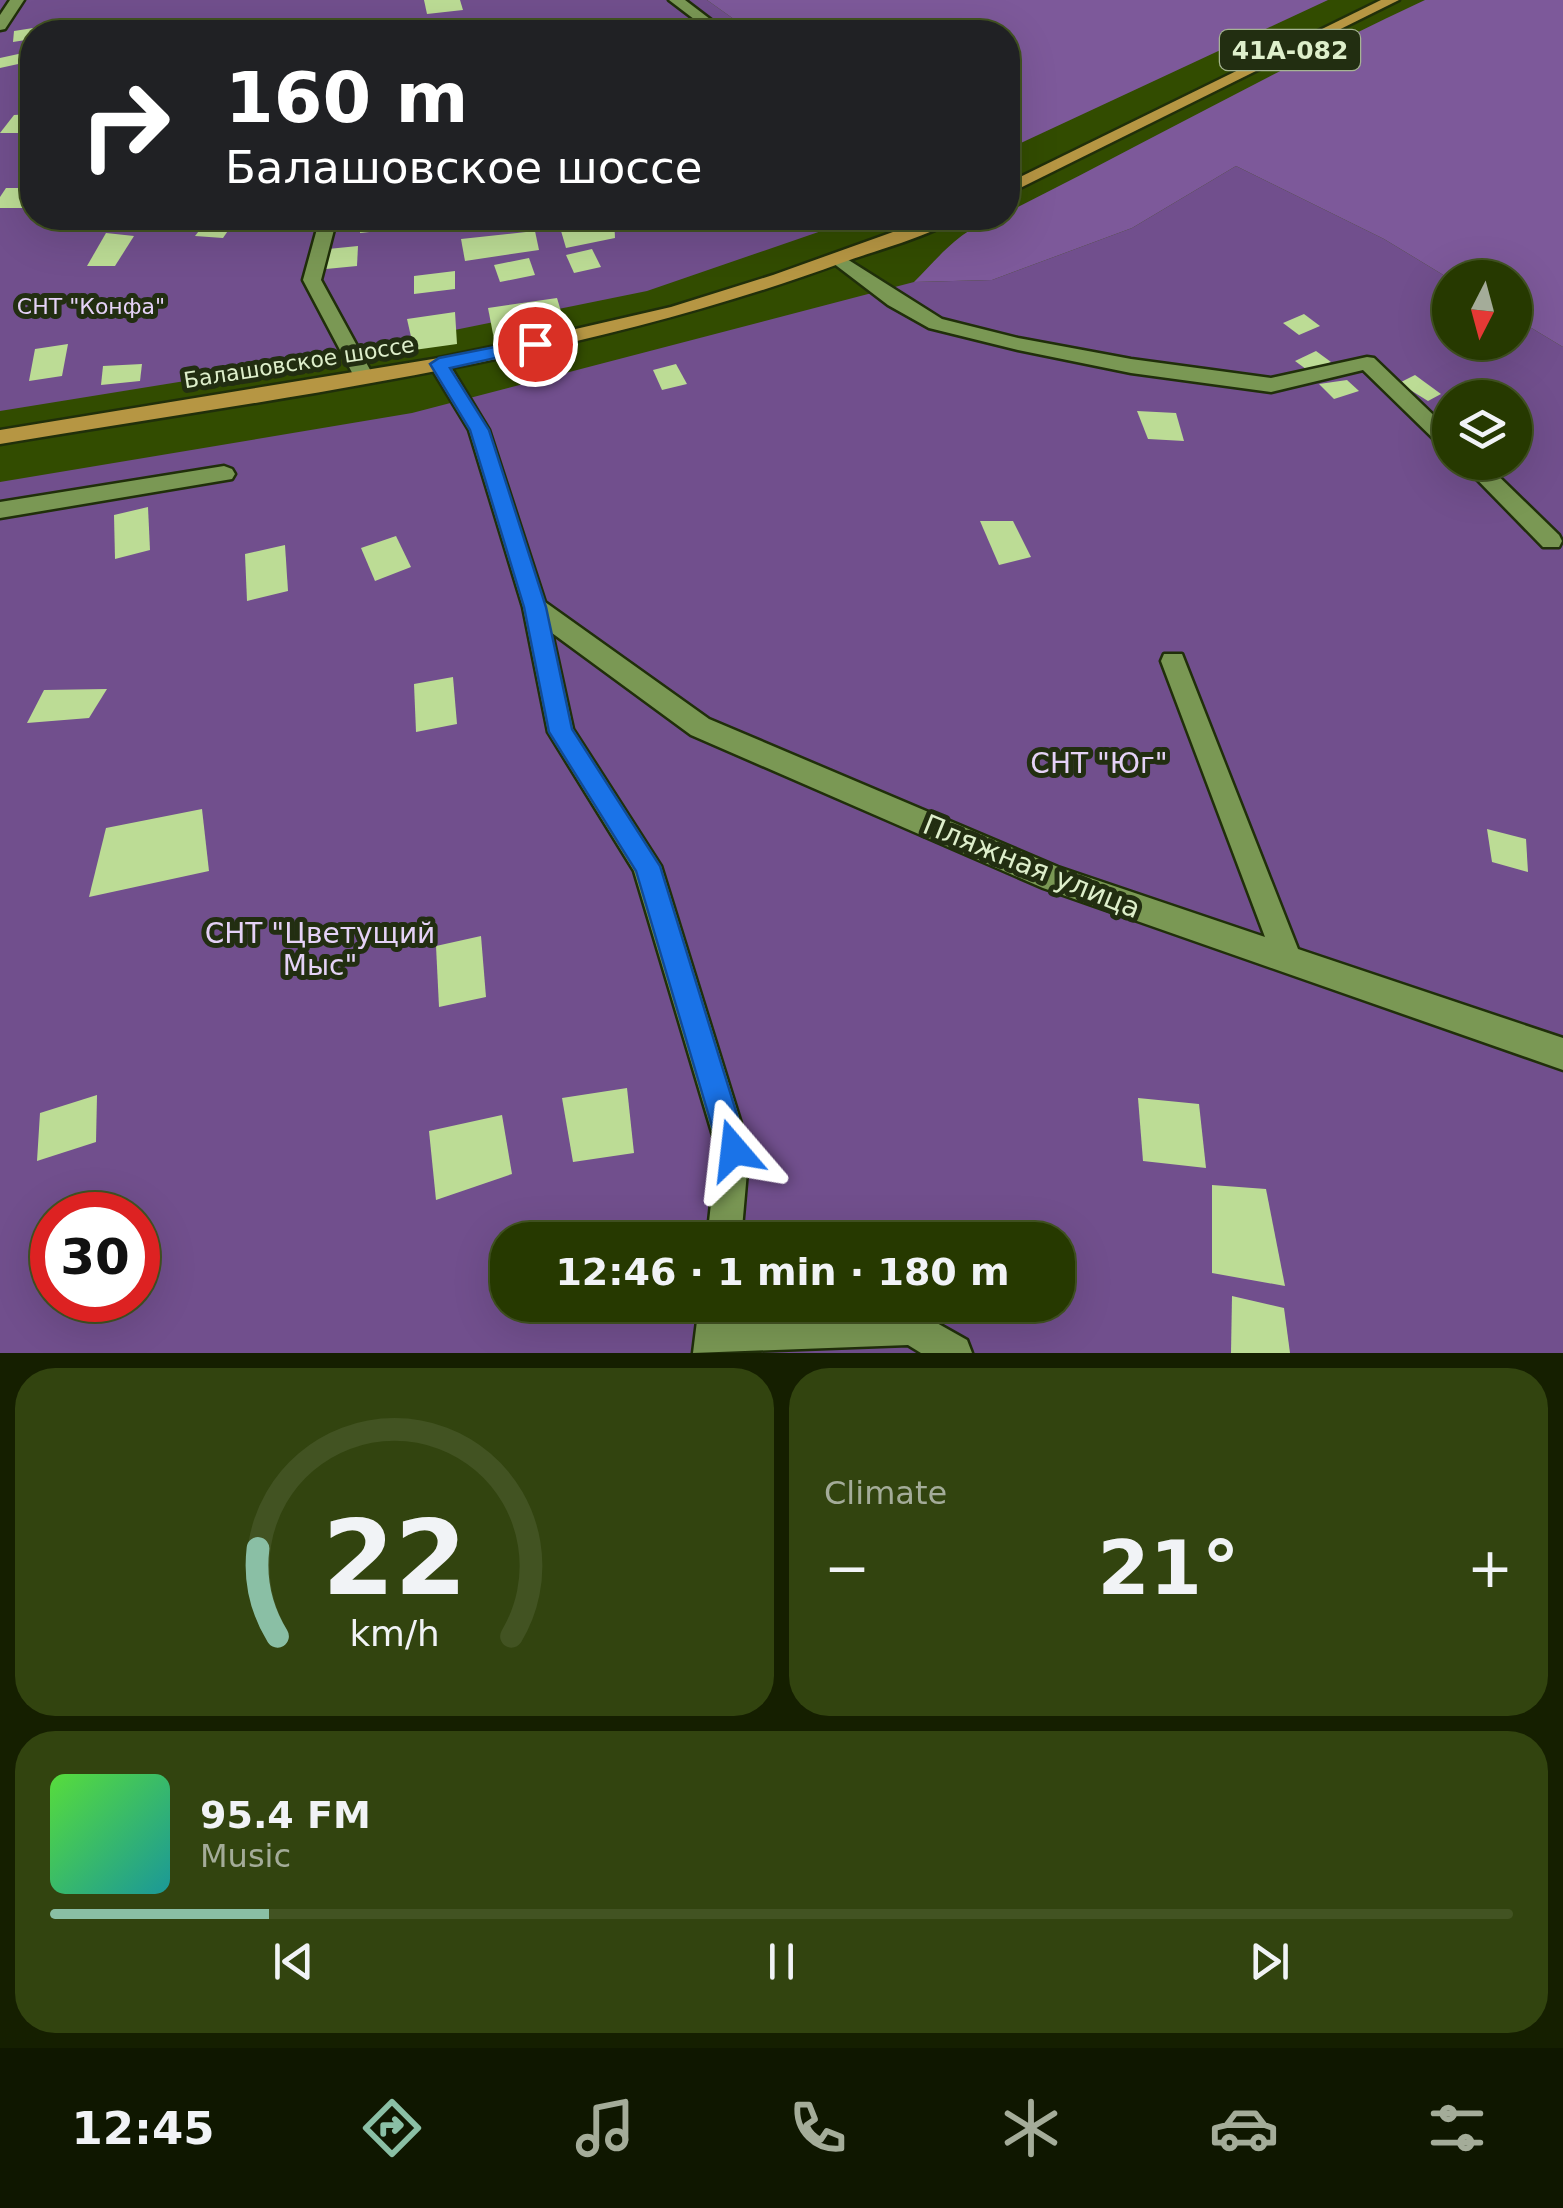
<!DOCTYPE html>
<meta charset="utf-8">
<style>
:root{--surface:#263900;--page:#32440f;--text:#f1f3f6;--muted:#a4ac99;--line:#425322;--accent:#8abfa5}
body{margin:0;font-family:"DejaVu Sans",sans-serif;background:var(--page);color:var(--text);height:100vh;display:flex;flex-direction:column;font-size:38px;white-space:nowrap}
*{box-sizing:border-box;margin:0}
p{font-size:32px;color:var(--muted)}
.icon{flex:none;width:55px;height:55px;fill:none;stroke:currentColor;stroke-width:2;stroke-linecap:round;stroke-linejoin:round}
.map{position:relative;height:1353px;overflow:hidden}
.sheet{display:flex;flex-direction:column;gap:15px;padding:15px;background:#151f00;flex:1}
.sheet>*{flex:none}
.hud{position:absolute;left:20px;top:20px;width:1000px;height:210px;border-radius:40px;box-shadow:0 10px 40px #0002,0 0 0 2px var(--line);background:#202124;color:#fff;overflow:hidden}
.needle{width:65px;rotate:186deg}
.tools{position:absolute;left:1432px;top:260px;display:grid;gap:20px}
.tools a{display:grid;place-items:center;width:100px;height:100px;border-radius:50%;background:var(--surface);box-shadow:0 10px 40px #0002,0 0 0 2px var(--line);font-size:50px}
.speed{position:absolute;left:30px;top:1192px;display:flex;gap:20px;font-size:50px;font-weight:700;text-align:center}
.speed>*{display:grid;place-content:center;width:130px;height:130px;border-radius:50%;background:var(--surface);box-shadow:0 10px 40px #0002,0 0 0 2px var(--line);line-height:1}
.speed .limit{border:15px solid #d22;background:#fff;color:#111}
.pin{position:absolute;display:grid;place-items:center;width:85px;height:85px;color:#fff;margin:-42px;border:5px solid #fff;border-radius:50%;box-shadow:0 2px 10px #0007}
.me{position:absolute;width:110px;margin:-55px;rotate:343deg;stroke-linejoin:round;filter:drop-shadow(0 0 8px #0008)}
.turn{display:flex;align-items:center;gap:35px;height:210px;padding:0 40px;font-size:45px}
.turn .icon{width:130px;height:130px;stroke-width:2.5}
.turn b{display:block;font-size:70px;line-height:85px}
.big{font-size:75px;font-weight:700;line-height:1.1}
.sheet .widget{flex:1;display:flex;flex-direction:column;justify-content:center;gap:15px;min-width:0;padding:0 35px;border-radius:40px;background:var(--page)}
.sheet .dial{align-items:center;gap:0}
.dial svg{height:260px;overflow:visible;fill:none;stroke:var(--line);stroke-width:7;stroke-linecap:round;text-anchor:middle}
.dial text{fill:var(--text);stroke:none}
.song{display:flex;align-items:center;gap:30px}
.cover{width:120px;height:120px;border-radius:15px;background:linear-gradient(135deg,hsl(110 70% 55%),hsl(180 70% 35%))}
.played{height:10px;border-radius:5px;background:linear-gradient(90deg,var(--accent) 15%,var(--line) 15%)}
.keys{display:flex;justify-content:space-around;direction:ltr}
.heat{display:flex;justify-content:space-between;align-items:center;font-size:55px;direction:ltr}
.sheet .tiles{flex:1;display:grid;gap:15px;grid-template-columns:1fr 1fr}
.widget:last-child{grid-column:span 2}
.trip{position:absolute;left:490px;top:1222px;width:585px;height:100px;border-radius:40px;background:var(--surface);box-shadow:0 10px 40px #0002,0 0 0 2px var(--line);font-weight:700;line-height:100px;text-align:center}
.tabs{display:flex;height:160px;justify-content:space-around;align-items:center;background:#0f1700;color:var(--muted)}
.tabs .icon{width:70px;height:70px}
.tabs .selected{color:var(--accent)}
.tabs b{font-size:45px;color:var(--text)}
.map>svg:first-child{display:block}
</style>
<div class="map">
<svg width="1563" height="1353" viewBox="0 0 1563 1353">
<rect width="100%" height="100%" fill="#324c00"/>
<!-- green -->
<g fill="#714f8d" fill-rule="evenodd">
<polygon points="0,0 707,0 752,32 32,32 32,218 859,218 647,291 277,366 0,411"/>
<path d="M1236,166l148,73 66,40v63h65v-24l48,29v1006h-1563v-871l412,-69 502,-131 78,-2 140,-52zM1450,398h65v64h-65zM52,1215h86v85h-86zM508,1240h550v65h-550z"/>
</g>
<!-- forest -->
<g fill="#7d599a">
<polygon points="707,0 1328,0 1008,149 1008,32 752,32"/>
<path d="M1425,0h138v347l-48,-29v-40l-65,1 -66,-40 -148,-73 -104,62 -140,52 -78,2c25,-25 55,-64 94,-64v-6c139,-70 275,-146 417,-212z"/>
</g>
<!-- building -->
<g fill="#bcdc95">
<polygon points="424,0 460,0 463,10 427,14"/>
<polygon points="236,19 235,27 203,31 203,23"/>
<polygon points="78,21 78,32 32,32 32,39 13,42 14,31"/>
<polygon points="32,51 32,61 0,68 0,58"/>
<polygon points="32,114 29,133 0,133 14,115"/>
<polygon points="6,188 32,188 31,208 0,208 0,197"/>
<polygon points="361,218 388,218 388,230 360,233"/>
<polygon points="614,218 615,238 566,248 559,224"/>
<polygon points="205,223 232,225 223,238 195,236"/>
<polygon points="535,231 539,250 465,261 461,239"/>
<polygon points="106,233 134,236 115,266 87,266"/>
<polygon points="358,246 357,266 326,269 328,249"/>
<polygon points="592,249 601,267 574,273 566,255"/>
<polygon points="529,258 535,275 500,282 494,265"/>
<polygon points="455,271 455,289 414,294 414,276"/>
<polygon points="557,298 566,328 494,339 488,308"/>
<polygon points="455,312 457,344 414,350 407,319"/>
<polygon points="1304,314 1320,326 1299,335 1283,323"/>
<polygon points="68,344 62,376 29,381 35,349"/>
<polygon points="1316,351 1331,362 1310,372 1295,361"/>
<polygon points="142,364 140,381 101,385 103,366"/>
<polygon points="676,364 687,384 662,390 653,370"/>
<polygon points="1415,375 1441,394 1428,401 1399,383"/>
<polygon points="1347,380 1359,391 1334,399 1319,384"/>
<polygon points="1137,411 1176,413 1184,441 1148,439"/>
<polygon points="148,507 150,550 115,559 114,515"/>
<polygon points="980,521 1013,521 1031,557 999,565"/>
<polygon points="396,536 411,567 375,581 361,548"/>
<polygon points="285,545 288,591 247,601 245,554"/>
<polygon points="453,677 457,724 416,732 414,684"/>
<polygon points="107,689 89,718 27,723 44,690"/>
<polygon points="202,809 209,871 89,897 106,828"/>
<polygon points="1487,829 1526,839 1528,872 1492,862"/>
<polygon points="481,936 486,997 439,1007 436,946"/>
<polygon points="627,1088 634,1153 573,1162 562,1098"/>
<polygon points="97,1095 96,1142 37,1161 40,1113"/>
<polygon points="1138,1098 1199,1104 1206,1168 1143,1161"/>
<polygon points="502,1115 512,1174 436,1200 429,1131"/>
<polygon points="1212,1185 1266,1189 1285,1286 1212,1273"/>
<polygon points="1232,1296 1284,1308 1290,1353 1231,1353"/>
</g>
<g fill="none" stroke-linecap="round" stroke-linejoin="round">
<defs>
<g id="minor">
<polygon points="10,0 24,0 5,29 0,30 0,15"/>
<polygon points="669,0 685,0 727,32 711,32"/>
<polygon points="320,218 337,218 321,280 374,377 371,382 357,382 303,280"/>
<polygon points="839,254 942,319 1018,338 1131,359 1271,378 1367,357 1374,358 1450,431 1450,450 1443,448 1363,370 1271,392 1131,373 1018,350 929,328 888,305 833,263 830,259"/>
<polygon points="439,358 446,359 489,430 545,602 709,719 1058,867 1265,937 1161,661 1164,654 1182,654 1298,949 1563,1038 1563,1070 1043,888 691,735 552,633 573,729 661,866 749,1149 741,1240 707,1240 717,1149 634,871 548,732 523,607 469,430 429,364"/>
<polygon points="1460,462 1484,462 1559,535 1562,541 1559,547 1543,547"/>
<polygon points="224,466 232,469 235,474 232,479 0,518 0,502"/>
<polygon points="699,1305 735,1305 734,1315 912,1309 967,1340 972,1353 921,1353 908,1345 693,1353"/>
</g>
<g id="major">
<polygon points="1381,0 1399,0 1008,194 1008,183"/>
<path d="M932,218h24c-19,16 -85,34 -112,44 -271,100 -561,135 -844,182v-14l439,-72 128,-27 104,-24 102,-32z"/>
</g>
</defs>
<!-- minor casing -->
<use href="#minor" stroke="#202f0a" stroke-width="5"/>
<!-- major casing -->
<use href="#major" stroke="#202f0a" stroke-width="5"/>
<!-- minor -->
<use href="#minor" fill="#7a9854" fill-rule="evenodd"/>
<!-- major -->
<use href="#major" fill="#b69643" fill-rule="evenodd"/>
</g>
<!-- route -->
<polygon fill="#1a73e8" stroke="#114b97" stroke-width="2.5" points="535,339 541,340 541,348 450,368 489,430 546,607 572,729 660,866 748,1150 744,1160 734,1164 723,1160 719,1150 636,871 549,732 524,607 470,430 430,364 439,358"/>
<g text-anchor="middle" stroke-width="10" stroke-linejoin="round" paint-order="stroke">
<!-- far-park labels -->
<g font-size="22" fill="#e5d2f7" stroke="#222e11">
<text x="91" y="314">СНТ "Конфа"</text>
</g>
<!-- far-street labels -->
<g font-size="22" fill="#deefcb" stroke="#222e11">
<text transform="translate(299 362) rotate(-9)" y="8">Балашовское шоссе</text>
</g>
<!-- shield labels -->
<rect fill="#222e11" stroke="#a6b593" stroke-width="2.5" x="1220" y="30" width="140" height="40" rx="8"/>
<g font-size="25" font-weight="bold" fill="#deefcb">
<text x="1290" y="59">41А-082</text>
</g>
<!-- park labels -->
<g font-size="28" fill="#e5d2f7" stroke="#222e11">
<text x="1099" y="773">СНТ "Юг"</text>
<text x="320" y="943">СНТ "Цветущий<tspan x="320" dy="32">Мыс"</tspan></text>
</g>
<!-- street labels -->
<g font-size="28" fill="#deefcb" stroke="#222e11">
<text transform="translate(1032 866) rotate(22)" y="10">Пляжная улица</text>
</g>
</g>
</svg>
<div class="tools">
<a><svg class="needle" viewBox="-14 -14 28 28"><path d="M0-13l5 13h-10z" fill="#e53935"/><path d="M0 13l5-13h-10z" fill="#a4ac99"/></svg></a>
<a><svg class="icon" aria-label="layers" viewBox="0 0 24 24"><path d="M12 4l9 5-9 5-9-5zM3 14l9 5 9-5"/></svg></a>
</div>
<div class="speed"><div class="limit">30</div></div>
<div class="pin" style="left:535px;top:344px;background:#d93025"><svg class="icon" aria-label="arrive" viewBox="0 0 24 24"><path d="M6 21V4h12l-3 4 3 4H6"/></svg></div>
<svg class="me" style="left:734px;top:1150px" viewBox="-20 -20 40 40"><path d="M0-17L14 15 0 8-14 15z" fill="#1a73e8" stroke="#fff" stroke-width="4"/></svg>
<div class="trip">12:46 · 1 min · 180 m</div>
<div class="hud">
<div class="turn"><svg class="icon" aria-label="right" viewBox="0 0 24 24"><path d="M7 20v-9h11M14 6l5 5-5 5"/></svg><div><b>160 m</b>Балашовское шоссе</div></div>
</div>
</div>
<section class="sheet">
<div class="tiles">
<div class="widget dial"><svg viewBox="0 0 100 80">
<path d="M14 69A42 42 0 1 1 86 69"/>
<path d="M14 69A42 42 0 0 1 8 42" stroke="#8abfa5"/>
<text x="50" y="56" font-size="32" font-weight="700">22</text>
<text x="50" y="72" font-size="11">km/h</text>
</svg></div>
<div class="widget"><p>Climate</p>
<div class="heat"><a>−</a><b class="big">21°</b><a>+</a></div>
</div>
<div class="widget">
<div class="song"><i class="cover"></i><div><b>95.4 FM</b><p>Music</p></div></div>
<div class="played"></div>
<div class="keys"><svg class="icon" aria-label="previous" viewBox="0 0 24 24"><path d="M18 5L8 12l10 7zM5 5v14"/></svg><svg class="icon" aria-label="pause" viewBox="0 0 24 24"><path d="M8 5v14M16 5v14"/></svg><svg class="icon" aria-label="next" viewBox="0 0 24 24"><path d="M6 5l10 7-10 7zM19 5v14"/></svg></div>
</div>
</div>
</section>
<nav class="tabs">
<b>12:45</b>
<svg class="icon selected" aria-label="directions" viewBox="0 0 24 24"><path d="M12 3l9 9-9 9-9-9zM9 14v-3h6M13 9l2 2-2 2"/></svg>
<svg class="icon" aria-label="music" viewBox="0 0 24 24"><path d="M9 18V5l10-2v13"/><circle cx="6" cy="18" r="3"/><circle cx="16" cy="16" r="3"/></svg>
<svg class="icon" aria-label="phone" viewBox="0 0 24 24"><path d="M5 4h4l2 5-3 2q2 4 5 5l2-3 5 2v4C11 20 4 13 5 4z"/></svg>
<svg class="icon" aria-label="climate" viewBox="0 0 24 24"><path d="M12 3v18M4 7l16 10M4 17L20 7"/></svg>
<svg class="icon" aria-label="car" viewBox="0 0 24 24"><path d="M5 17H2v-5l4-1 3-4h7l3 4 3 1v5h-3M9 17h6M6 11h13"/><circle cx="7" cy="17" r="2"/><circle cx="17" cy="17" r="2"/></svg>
<svg class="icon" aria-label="filters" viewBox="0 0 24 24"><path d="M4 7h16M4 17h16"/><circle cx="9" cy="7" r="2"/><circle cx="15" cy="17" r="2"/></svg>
</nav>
